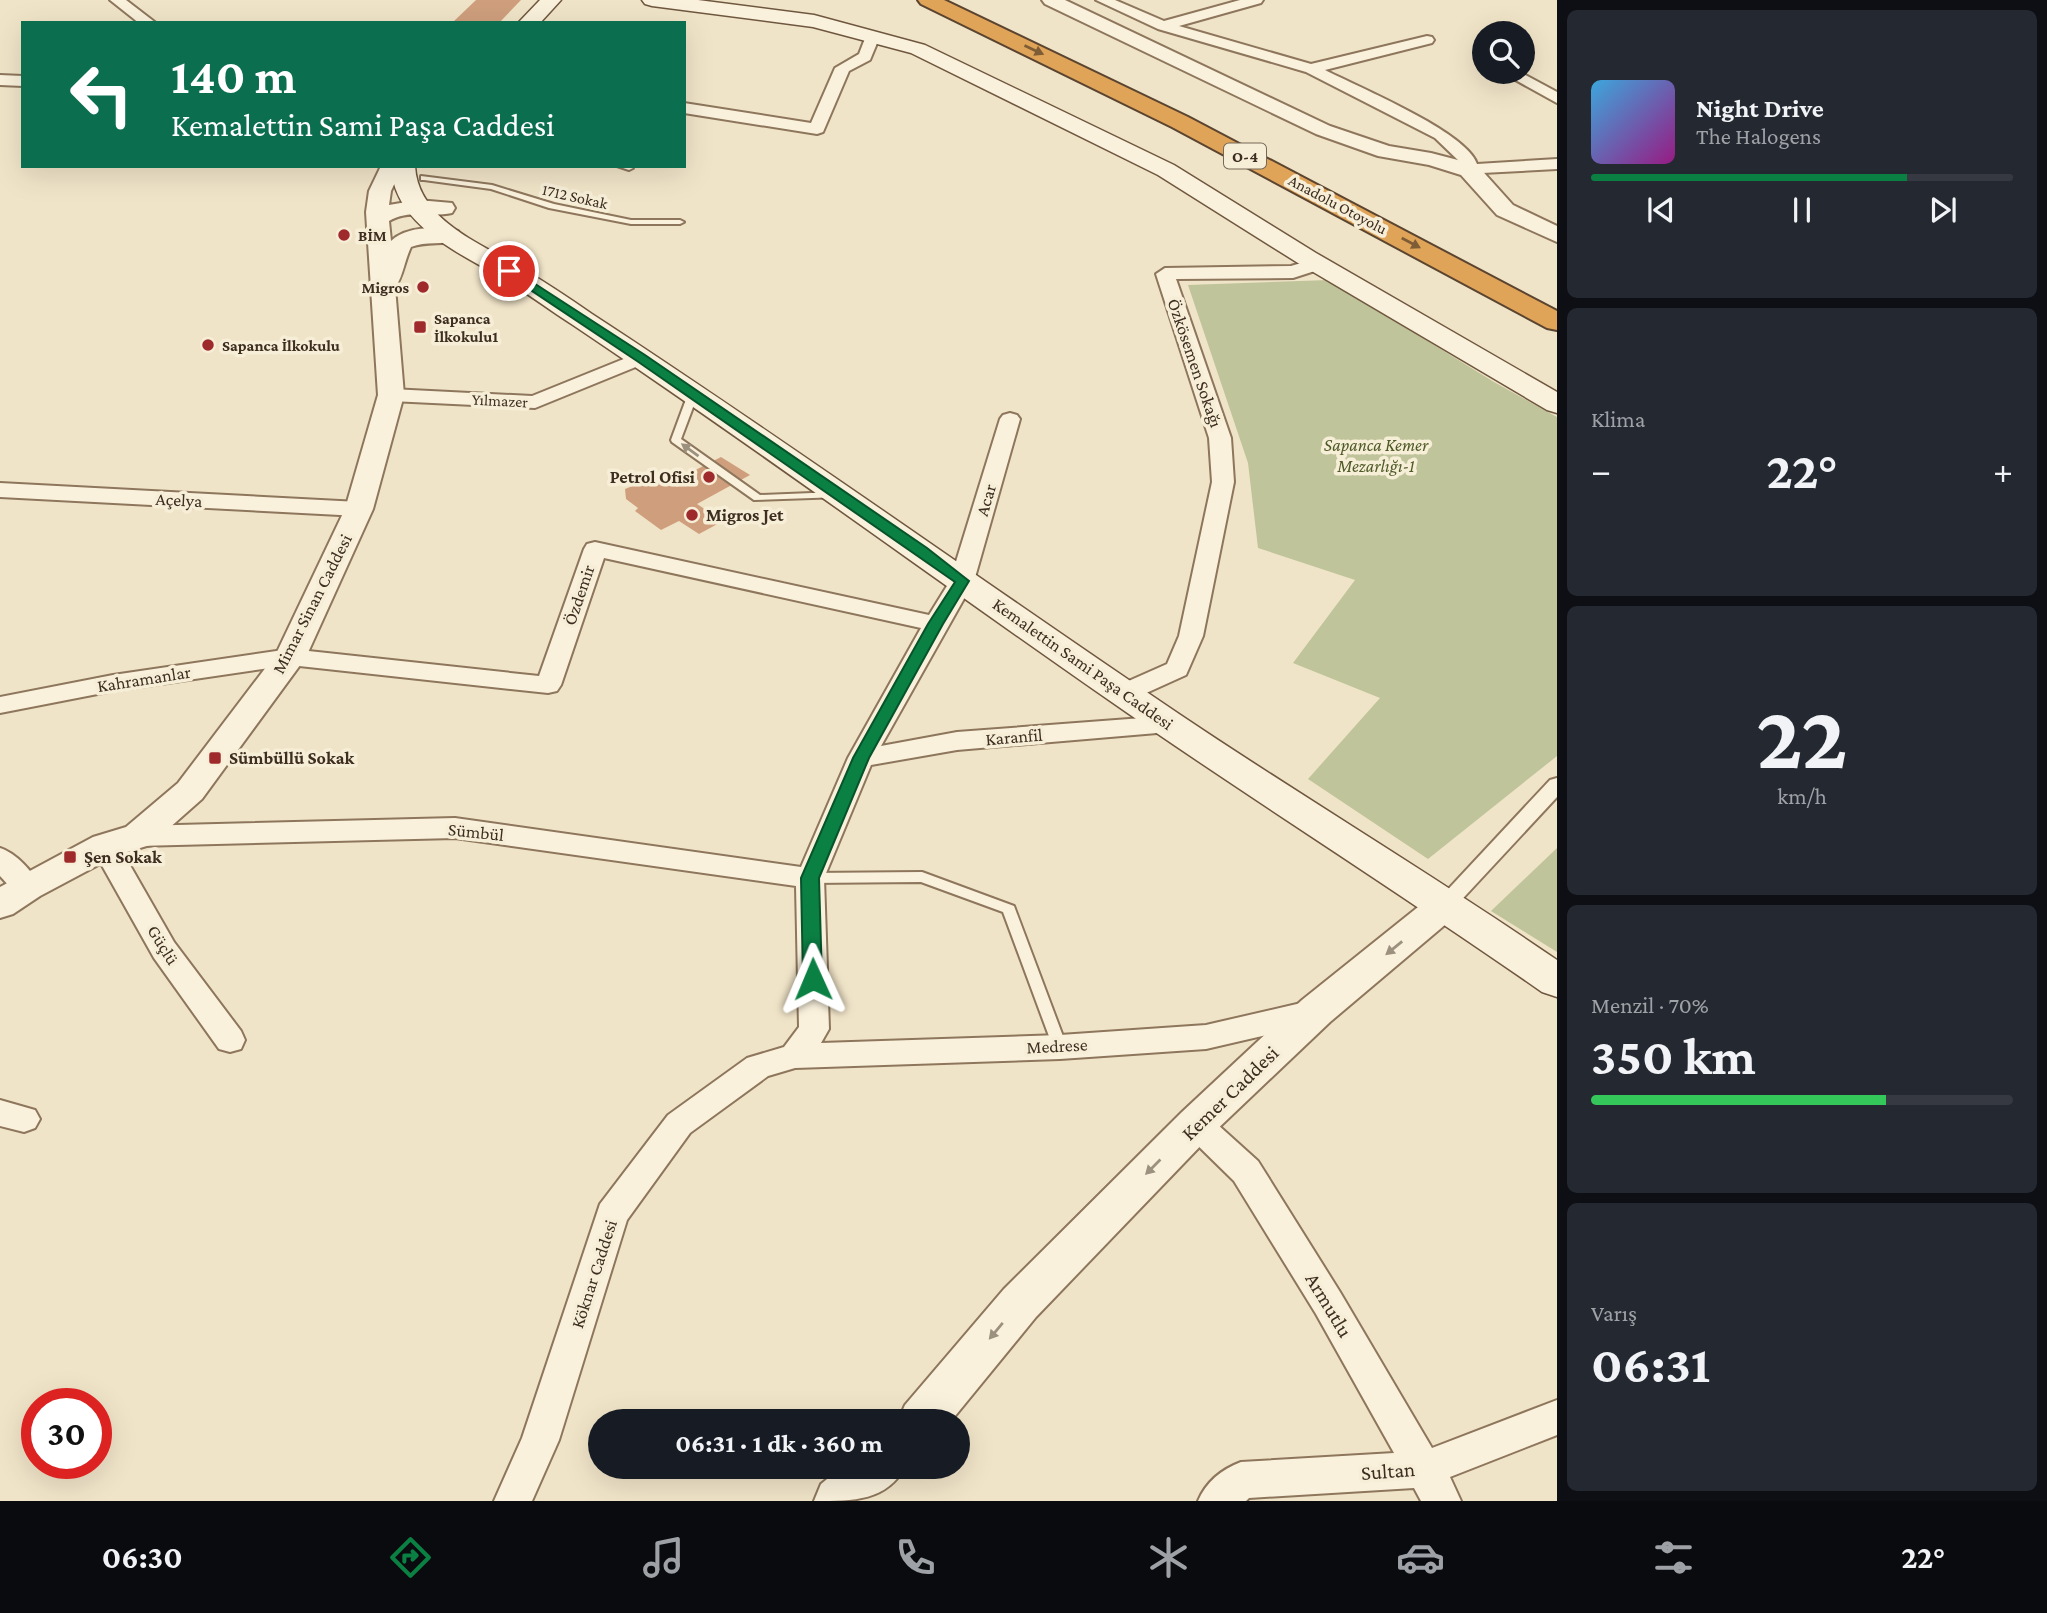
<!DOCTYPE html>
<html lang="tr">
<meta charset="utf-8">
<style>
:root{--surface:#171b24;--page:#242831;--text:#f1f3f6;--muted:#9ea1a6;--line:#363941;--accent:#0b8043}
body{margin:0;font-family:"Crimson Pro",serif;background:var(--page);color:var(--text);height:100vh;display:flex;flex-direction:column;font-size:26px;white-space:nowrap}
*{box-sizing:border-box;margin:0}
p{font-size:23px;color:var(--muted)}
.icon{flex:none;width:38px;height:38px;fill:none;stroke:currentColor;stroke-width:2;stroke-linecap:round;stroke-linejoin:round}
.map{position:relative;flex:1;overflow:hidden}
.details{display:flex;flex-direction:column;gap:10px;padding:10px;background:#0d0f14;width:490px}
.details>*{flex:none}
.banner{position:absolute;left:21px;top:21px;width:665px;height:147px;border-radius:0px;box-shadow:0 7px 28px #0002;background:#0b6e4f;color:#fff;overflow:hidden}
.buttons{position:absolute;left:1472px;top:21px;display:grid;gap:14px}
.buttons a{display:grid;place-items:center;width:63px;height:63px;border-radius:50%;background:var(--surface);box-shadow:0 7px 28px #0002;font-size:35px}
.speed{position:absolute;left:21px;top:1388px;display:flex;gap:14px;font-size:35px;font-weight:700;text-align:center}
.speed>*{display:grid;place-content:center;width:91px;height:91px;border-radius:50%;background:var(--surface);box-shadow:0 7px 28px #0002;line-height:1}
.speed .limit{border:10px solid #d22;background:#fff;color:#111}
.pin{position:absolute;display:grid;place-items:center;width:60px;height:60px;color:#fff;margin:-30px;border:4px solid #fff;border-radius:50%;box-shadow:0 2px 7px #0007}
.me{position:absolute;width:77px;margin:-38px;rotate:359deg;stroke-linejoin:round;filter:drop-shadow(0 0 5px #0008)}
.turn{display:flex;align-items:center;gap:24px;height:147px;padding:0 35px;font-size:32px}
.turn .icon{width:91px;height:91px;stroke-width:2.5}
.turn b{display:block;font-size:49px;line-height:60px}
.big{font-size:52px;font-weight:700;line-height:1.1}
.details .tile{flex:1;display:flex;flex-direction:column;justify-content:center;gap:10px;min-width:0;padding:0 24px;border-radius:10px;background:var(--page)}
.details .dial{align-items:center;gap:0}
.dial b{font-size:91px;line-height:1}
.song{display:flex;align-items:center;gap:21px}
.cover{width:84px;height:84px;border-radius:10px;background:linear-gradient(135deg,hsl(200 70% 55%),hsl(310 70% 35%))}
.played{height:7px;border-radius:4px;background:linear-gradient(90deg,var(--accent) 75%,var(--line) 75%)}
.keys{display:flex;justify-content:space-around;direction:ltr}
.heat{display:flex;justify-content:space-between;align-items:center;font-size:38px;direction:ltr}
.charge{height:10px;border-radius:5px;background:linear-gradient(90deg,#34c759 70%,var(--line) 0)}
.trip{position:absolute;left:588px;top:1409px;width:382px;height:70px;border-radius:35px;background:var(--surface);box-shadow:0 7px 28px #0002;font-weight:700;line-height:70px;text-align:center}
.tabs{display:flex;height:112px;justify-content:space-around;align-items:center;background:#090b0e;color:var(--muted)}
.tabs .icon{width:49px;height:49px}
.tabs .on{color:var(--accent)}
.tabs b{font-size:32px;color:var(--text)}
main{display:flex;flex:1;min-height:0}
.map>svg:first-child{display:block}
</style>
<main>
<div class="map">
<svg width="1557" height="1501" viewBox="0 0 1557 1501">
<rect width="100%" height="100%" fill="#f0e4c8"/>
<!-- cemetery -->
<g fill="#bfc49a">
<polygon points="1329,280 1494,382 1557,417 1557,756 1428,859 1308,779 1380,698 1293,663 1355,580 1258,548 1248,463 1188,285"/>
<polygon points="1557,848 1557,952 1491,911"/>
</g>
<!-- building -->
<g fill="#cf9f7d">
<polygon points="476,0 521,0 499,23 453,22"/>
<polygon points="721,457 750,475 697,504 723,521 699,534 679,521 661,530 635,511 638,508 626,499 625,489 657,476 668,484"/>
</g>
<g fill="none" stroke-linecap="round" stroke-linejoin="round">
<defs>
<g id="service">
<polygon points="617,166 631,166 633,168 629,170"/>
<polygon points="421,176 492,185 554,204 631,220 680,220 684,222 680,224 631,224 549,208 491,189 424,180 421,180"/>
<polygon points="693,391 698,394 681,439 760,495 837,492 842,495 841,497 754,500 672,442 671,440 688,394"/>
<polygon points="922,872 1014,906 1067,1047 1065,1051 1060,1053 1055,1051 1053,1047 1003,912 921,882 810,883 805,881 803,878 805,875 810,873"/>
</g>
<polygon id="pedestrian" points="1557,778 1557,797 1453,909 1446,912 1439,909 1435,904 1439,899 1550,780"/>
<g id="minor">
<polygon points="110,0 126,0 156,23 139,23"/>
<path d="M1096,0h19l49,21 76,-21h23l-2,3 -82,23 132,38 116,-28 5,1 2,3 -2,3 -107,27c33,17 142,62 152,94l80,-5v10l-94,5 -3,-12 -25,-24 -129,-66 -148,-43z"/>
<polygon points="873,32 880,36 870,60 849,71 823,132 817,134 684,113 684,103 811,123 835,68 859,54 866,36"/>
<polygon points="1501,72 1520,72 1557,92 1557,103"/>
<polygon points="0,75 23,76 23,86 0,85"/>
<polygon points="1318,258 1327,264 1324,268 1293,278 1176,279 1231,438 1234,482 1203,636 1186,675 1133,699 1124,701 1115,699 1111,693 1115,687 1167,664 1179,636 1212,482 1209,438 1156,274 1165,268 1291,266"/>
<polygon points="641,352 648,354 651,358 648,362 535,408 391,401 384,399 381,395 384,391 391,389 532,396"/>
<polygon points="1010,413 1017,415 1020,419 974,581 881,746 957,732 1169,716 1178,718 1182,724 1178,730 1169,732 957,750 871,765 824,878 829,1029 821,1043 1060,1035 1206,1025 1314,1000 1325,1004 1329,1012 1325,1020 1314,1024 1206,1049 1060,1059 795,1068 768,1076 690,1133 627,1220 559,1440 532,1501 494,1501 522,1438 600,1204 668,1115 747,1058 784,1047 799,1027 796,886 455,838 138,846 128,843 124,836 128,829 138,826 455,818 801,867 848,758 921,628 604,558 561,685 557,691 548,693 290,665 113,691 0,713 0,697 113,675 290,649 539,676 584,549 587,544 595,542 929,615 950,581 1000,419 1003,415"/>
<polygon points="0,483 359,502 367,504 370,509 367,514 359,516 0,497"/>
<polygon points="105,836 115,839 174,942 241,1031 245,1040 241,1049 230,1052 219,1049 154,958 91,846 95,839"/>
<path d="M0,848c16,5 33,24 41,39l-4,7c-18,6 -25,-5 -37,-18z"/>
<polygon points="0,1100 35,1110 40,1119 35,1128 24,1132 0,1126"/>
<path d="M1196,1111l11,4 51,46 82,131 92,156 125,-48v35l-107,42 11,24h-40l-7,-13 -165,10 -3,3h-48c8,-19 24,-32 43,-39l153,-9 -78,-139 -82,-133 -49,-48 -5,-9 5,-9z"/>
</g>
<g id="tertiary">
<polygon points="1042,0 1065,0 1330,126 1389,146 1431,153 1477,165 1513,205 1557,226 1557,242 1497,215 1461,175 1429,165 1378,156 1316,134 1045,4"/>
<path d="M381,166h22l-12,25 -2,14 29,-5 34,3 3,5 -3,5c-22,5 -42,-4 -63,8l2,20c15,-15 47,-15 67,-10l3,5 -3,5c-16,4 -32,0 -47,6 -6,12 -9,33 -16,40l9,108 -31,114 -67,148 -104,142 -52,46 -33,10 -77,41 -27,18 -13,4v-31l93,-50 33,-10 52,-44 98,-129 69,-145 33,-114 -12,-183 3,-21z"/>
<polygon points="1446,891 1459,895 1464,904 1459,913 1330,1022 1210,1136 1036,1317 951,1421 898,1421 905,1405 1004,1289 1182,1112 1302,1000 1433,895"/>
<path d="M843,1466h63c-20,35 -51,35 -92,35l7,-17z"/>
</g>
<g id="secondary">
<polygon points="540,0 561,0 540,23 518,23"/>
<polygon points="642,0 698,0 814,15 925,45 1174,165 1316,253 1557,392 1557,413 1547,410 1298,263 1158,175 911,53 813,27 652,6 645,4"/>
<path d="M391,166h24c3,55 66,77 106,102 24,14 48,30 71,46 198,129 391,268 587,400 125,84 254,161 378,246v37l-15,-5c-127,-89 -258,-172 -387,-260 -195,-134 -385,-275 -582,-407 -24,-15 -47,-33 -71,-47 -44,-26 -108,-53 -111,-112z"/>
</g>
<polygon id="motorway" points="918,0 944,0 1188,117 1557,311 1557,330 1547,328 1172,127 921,4"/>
</defs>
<!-- service casing -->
<use href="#service" stroke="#8d765c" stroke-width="4"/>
<!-- pedestrian casing -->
<use href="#pedestrian" stroke="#8d765c" stroke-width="4"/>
<!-- minor casing -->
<use href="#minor" stroke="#8d765c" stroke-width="4"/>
<!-- tertiary casing -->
<use href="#tertiary" stroke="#8d765c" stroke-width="4"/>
<!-- secondary casing -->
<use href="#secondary" stroke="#6f573f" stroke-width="3"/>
<!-- motorway casing -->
<use href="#motorway" stroke="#5b4430" stroke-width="4"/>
<!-- service -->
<use href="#service" fill="#faf1dc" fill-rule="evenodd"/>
<!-- pedestrian -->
<use href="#pedestrian" fill="#faf1dc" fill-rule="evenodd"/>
<!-- minor -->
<use href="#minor" fill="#faf1dc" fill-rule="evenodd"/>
<!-- tertiary -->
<use href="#tertiary" fill="#faf1dc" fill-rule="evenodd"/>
<!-- secondary -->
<use href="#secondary" fill="#faf1dc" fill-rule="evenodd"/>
<!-- motorway -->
<use href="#motorway" fill="#e0a458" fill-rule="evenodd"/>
</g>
<!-- one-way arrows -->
<defs><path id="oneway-solid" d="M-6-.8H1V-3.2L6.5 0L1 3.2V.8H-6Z" transform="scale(1.75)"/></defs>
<g fill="#7e5d36">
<use href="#oneway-solid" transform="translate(1034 50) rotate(25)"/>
<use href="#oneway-solid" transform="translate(1411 243) rotate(28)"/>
</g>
<g fill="#9c907e">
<use href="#oneway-solid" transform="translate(690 450) rotate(-144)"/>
<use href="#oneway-solid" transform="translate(1394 948) rotate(141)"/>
<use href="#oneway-solid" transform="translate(1153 1167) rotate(135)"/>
<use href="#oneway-solid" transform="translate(996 1331) rotate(130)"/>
</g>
<!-- route -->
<polygon fill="#0b8043" stroke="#07532c" stroke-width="2" points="509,267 645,355 927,548 969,581 943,624 869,758 819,878 822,979 819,984 806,984 803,979 801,878 853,758 928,624 955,582 637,361 505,273 505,268"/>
<!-- markers -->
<g fill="#9e2a2b" stroke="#f7eed8" stroke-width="2.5">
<circle cx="344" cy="235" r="7"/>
<circle cx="423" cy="287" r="7"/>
<rect x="413" y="320" width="14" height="14" rx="3.5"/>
<circle cx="208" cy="345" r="7"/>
<circle cx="709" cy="477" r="7"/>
<circle cx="692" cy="515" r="7"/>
<rect x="208" y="751" width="14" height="14" rx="3.5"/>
<rect x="63" y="850" width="14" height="14" rx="3.5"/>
</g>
<g text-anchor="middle" stroke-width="7" stroke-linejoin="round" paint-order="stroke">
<!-- shield labels -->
<rect fill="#f7eed8" stroke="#756857" stroke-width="2" x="1224" y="143.5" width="42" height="25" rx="5"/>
<g font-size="16" font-weight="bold" fill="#3d2e20">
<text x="1245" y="162">O-4</text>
</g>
<!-- far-street labels -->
<g font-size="16" fill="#3d2e20" stroke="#f7eed8">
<text transform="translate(575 196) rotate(13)" y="6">1712 Sokak</text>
<text transform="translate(1338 204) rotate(28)" y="6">Anadolu Otoyolu</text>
<text transform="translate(500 400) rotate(3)" y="6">Yılmazer</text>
</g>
<!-- far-poi labels -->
<g font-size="16" font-weight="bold" fill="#3d2e20" stroke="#f7eed8" text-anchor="start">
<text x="358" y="241">BİM</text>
<text x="409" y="293" text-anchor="end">Migros</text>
<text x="434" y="324">Sapanca<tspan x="434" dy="18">İlkokulu1</tspan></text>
<text x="222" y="351">Sapanca İlkokulu</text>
</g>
<!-- street labels -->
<g font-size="18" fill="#3d2e20" stroke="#f7eed8">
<text transform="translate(1195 363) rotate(71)" y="6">Özkösemen Sokağı</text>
<text transform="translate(179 500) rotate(3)" y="6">Açelya</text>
<text transform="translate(986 500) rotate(-74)" y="6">Acar</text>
<text transform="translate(579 595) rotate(-71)" y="6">Özdemir</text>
<text transform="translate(312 604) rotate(-63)" y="6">Mimar Sinan Caddesi</text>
<text transform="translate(1083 664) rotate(35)" y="6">Kemalettin Sami Paşa Caddesi</text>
<text transform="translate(144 679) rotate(-9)" y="6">Kahramanlar</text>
<text transform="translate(1014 737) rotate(-5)" y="6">Karanfil</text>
<text transform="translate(476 832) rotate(6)" y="6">Sümbül</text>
<text transform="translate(163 945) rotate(58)" y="6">Güçlü</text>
<text transform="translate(1057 1046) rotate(-3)" y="6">Medrese</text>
<text transform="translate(594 1274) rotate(-72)" y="6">Köknar Caddesi</text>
</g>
<!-- park labels -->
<g font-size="18" font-style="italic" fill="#4d5a26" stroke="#f7eed8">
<text x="1376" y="451">Sapanca Kemer<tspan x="1376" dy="21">Mezarlığı-1</tspan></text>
</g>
<!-- poi labels -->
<g font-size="18" font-weight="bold" fill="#3d2e20" stroke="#f7eed8" text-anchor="start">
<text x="695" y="483" text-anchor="end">Petrol Ofisi</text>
<text x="706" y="521">Migros Jet</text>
<text x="229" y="764">Sümbüllü Sokak</text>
<text x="84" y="863">Şen Sokak</text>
</g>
<!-- near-street labels -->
<g font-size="21" fill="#3d2e20" stroke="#f7eed8">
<text transform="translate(1230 1093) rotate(-44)" y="7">Kemer Caddesi</text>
<text transform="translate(1329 1305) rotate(59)" y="7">Armutlu</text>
<text transform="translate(1388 1471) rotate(-4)" y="7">Sultan</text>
</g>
</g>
</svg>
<div class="buttons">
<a><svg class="icon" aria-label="search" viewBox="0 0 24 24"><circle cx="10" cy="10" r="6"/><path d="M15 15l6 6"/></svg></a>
</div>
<div class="speed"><div class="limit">30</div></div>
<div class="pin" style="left:509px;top:271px;background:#d93025"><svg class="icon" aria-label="arrive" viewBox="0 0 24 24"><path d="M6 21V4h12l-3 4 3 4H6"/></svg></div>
<svg class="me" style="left:813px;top:979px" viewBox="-20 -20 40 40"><path d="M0-17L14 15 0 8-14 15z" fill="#0b8043" stroke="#fff" stroke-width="4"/></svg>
<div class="trip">06:31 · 1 dk · 360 m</div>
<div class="banner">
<div class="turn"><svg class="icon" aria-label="left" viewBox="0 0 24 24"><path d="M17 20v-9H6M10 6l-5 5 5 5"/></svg><div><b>140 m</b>Kemalettin Sami Paşa Caddesi</div></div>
</div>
</div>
<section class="details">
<div class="tile">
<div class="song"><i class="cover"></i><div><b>Night Drive</b><p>The Halogens</p></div></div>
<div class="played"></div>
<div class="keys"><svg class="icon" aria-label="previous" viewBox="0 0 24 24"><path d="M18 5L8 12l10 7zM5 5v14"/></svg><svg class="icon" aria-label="pause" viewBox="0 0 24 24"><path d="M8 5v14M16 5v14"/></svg><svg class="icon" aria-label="next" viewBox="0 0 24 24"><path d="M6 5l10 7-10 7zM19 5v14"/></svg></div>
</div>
<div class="tile"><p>Klima</p>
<div class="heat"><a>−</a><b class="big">22°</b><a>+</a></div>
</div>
<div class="tile dial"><b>22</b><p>km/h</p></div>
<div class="tile"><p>Menzil · 70%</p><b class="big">350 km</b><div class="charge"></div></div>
<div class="tile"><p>Varış</p><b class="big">06:31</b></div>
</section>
</main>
<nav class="tabs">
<b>06:30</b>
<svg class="icon on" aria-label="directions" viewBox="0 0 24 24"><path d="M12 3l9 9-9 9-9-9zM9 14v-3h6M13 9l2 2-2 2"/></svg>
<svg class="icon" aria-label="music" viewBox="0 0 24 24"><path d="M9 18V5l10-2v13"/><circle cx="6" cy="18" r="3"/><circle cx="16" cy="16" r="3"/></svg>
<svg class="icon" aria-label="phone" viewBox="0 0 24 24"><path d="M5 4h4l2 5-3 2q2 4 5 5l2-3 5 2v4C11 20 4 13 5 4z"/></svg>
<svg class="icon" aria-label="climate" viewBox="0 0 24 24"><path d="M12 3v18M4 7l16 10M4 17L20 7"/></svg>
<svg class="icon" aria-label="car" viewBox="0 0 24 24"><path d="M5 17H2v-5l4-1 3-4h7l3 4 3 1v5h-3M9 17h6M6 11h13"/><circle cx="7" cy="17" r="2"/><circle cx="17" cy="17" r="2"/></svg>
<svg class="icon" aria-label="filters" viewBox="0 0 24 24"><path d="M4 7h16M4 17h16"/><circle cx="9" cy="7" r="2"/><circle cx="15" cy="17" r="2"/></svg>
<b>22°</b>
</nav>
